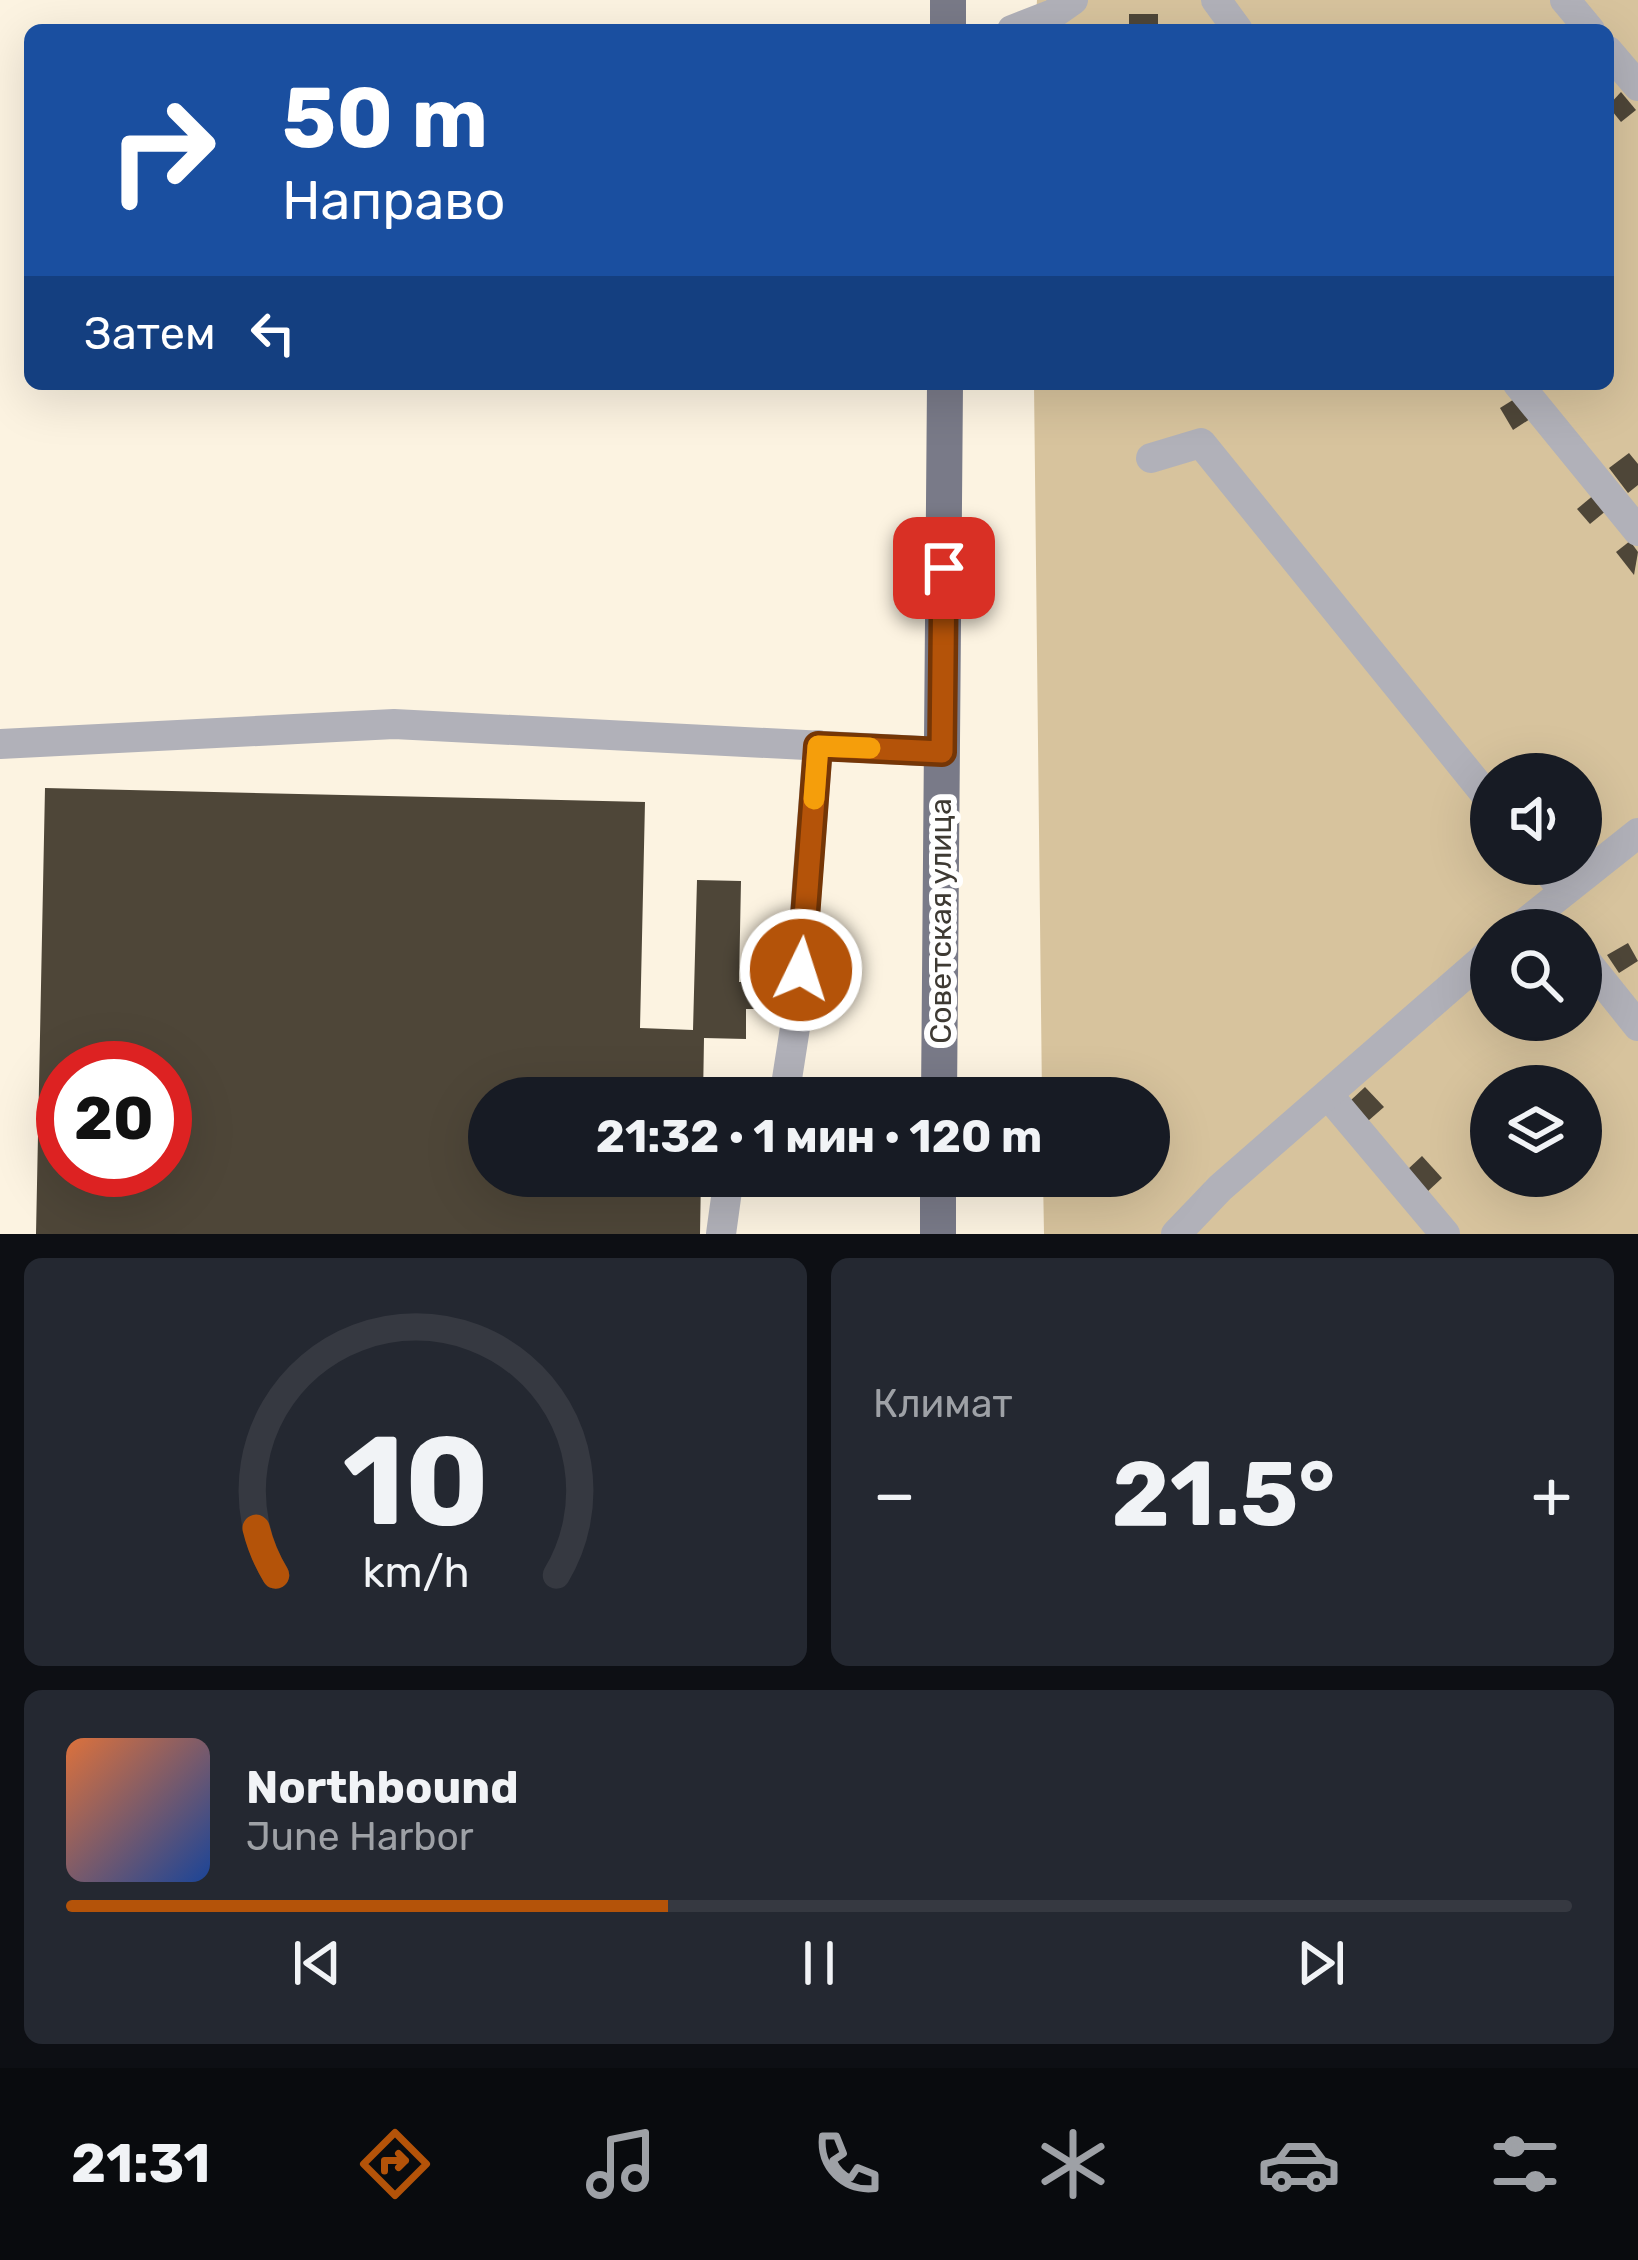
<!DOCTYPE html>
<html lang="ru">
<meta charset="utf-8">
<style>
:root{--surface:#171b24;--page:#242831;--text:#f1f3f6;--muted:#9ea1a6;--line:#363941;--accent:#b45309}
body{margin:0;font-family:Rubik,sans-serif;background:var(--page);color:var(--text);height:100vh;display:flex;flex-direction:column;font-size:45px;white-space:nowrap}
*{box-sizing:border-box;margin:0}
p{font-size:39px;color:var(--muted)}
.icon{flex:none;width:66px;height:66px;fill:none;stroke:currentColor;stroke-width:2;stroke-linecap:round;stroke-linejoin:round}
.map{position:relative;height:1234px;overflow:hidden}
.details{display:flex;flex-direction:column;gap:24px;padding:24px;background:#0d0f14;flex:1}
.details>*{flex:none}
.hud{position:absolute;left:24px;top:24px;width:1590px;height:366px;border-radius:18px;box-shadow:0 12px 48px #0002;background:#1a4fa0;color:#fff;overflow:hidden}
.controls{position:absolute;left:1470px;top:753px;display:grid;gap:24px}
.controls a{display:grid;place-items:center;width:132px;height:132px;border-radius:50%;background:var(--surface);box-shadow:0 12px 48px #0002;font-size:60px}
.speed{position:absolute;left:36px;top:1041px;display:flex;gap:24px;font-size:60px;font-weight:700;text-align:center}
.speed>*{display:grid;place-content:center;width:156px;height:156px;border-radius:50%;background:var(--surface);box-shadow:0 12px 48px #0002;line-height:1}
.speed .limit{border:18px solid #d22;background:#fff;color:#111}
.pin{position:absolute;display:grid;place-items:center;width:102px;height:102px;color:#fff;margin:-51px;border-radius:24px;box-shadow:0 6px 18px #0006}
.me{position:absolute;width:132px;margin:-66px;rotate:4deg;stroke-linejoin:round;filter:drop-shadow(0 0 9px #0008)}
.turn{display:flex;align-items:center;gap:42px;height:252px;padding:0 60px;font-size:54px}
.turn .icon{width:156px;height:156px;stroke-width:2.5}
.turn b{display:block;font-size:84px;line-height:102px}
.then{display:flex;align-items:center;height:114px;padding:0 60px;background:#0003;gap:24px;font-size:45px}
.big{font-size:90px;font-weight:700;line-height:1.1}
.details .card{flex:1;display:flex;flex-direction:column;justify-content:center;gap:18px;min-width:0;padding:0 42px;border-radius:18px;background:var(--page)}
.details .dial{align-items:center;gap:0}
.dial svg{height:312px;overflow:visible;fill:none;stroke:var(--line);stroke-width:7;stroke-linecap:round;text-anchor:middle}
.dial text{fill:var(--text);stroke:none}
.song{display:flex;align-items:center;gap:36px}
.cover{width:144px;height:144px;border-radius:18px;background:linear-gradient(135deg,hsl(20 70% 55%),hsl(220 70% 35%))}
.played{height:12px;border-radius:6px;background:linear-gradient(90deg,var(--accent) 40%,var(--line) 40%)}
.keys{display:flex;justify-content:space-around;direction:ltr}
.heat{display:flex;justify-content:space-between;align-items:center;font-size:66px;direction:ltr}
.details .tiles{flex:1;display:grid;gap:24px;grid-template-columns:1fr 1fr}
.card:last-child{grid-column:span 2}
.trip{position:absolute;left:468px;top:1077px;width:702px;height:120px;border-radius:60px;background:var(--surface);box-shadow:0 12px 48px #0002;font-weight:700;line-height:120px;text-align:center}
.menu{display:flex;height:192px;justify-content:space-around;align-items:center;background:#090b0e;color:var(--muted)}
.menu .icon{width:84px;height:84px}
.menu .current{color:var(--accent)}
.menu b{font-size:54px;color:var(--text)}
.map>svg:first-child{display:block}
</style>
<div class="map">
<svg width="1638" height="1234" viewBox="0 0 1638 1234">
<rect width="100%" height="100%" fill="#fcf3e1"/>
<!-- green -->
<path fill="#d7c39d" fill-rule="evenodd" d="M1037,0h601v1234h-594l-1,-58h106v-78h-107l-8,-714h574v-354h-573zM1491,774h90v90h-90zM1491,930h90v90h-90zM1491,1086h90v90h-90z"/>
<!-- building -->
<g fill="#4e4638" fill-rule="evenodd">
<rect x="1129" y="14" width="29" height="16"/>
<polygon points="1621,92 1636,110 1621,122 1608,106"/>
<polygon points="1516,398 1530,419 1513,430 1500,408"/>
<polygon points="1629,453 1638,464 1638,485 1628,493 1609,468"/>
<polygon points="1595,494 1607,510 1590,524 1577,509"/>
<polygon points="1630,541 1638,552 1634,575 1616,552"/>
<path d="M45,788l600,14 -5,226 53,2 4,-150 44,1 -2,101h22v27h-15v30l-42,-1 -1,60h-214v78h212l-1,58h-664zM63,1068h102v102h-102z"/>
<polygon points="1628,943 1638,961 1619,973 1607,955"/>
<polygon points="1365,1087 1384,1107 1368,1121 1350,1101"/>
<polygon points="1422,1156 1442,1178 1426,1193 1406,1171"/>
</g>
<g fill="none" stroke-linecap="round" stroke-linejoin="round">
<!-- minor -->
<g stroke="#b1b1b9" stroke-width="30">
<polyline points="1216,0 1238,30"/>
<polyline points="1565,0 1590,30"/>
<polyline points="1012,30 1053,14 1073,0"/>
<polyline points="1608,51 1638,86"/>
<polyline points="1518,384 1638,531"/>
<polyline points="1151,458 1201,443 1491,801"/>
<polyline points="0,744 394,724 942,752"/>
<polyline points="1542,864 1562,889"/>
<polyline points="1516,930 1638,833"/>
<polyline points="1581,955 1638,1026"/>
<polyline points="1329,1096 1445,1234"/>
<polyline points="784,1098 797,1015 818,745"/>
<polyline points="721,1234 729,1176"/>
<polyline points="1176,1234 1220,1188 1491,952"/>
</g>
<!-- major -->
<g stroke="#797a88" stroke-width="36">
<polyline points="948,30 948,0"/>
<polyline points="939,1098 945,384"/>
<polyline points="938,1234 938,1176"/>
</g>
</g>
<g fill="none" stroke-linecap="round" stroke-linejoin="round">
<defs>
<polyline id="route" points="801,970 818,746 942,752 944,568"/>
</defs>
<!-- route casing -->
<use href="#route" stroke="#753606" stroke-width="30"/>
<!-- route -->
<use href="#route" stroke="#b45309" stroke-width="21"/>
<!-- slow -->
<polyline stroke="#f59e0b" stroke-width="21" points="814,799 818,746 870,748"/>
</g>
<g text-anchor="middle" stroke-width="12" stroke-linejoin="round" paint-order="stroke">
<!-- street labels -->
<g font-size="30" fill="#3e3a33" stroke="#fff">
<text transform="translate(941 921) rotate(-90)" y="10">Советская улица</text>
</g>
</g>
</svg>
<div class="controls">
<a><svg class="icon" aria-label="sound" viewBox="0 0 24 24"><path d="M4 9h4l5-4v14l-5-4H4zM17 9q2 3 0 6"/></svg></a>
<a><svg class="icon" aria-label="search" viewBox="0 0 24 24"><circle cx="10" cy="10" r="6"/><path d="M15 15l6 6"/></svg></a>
<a><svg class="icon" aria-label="layers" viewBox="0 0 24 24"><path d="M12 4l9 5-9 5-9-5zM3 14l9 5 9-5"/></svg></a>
</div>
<div class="speed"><div class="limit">20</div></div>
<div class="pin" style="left:944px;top:568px;background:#d93025"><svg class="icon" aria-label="arrive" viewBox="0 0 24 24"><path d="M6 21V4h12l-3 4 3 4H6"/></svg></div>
<svg class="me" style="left:801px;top:970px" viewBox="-20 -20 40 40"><circle r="17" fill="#b45309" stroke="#fff" stroke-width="3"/><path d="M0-11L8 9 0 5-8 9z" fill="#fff"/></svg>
<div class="trip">21:32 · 1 мин · 120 m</div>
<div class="hud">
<div class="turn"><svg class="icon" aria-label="right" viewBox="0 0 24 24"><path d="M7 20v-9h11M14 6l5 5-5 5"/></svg><div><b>50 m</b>Направо</div></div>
<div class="then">Затем<svg class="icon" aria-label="left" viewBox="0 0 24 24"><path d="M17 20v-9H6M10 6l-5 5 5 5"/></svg></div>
</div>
</div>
<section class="details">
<div class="tiles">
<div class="card dial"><svg viewBox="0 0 100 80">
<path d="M14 69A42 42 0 1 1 86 69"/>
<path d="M14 69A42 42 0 0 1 9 57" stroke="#b45309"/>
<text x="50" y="56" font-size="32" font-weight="700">10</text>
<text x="50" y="72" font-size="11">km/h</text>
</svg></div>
<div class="card"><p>Климат</p>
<div class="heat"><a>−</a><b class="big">21.5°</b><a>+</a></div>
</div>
<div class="card">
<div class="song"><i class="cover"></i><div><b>Northbound</b><p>June Harbor</p></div></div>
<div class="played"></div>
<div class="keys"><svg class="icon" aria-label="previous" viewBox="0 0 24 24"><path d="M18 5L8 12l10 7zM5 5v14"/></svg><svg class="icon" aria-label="pause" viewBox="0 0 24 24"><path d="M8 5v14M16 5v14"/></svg><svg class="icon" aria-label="next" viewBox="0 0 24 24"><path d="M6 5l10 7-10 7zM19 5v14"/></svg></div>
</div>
</div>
</section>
<nav class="menu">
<b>21:31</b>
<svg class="icon current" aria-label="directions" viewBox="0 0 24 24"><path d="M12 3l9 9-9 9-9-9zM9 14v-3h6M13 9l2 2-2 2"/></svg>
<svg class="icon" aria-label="music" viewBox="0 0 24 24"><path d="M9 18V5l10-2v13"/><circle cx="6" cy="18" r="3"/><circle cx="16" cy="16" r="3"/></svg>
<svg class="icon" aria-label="phone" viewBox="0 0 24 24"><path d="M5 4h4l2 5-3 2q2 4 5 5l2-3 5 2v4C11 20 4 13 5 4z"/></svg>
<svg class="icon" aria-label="climate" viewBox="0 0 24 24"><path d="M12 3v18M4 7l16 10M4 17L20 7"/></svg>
<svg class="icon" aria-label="car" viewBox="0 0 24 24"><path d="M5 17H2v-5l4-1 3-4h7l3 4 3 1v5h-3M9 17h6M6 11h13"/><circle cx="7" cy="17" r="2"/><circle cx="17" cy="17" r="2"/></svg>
<svg class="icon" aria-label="filters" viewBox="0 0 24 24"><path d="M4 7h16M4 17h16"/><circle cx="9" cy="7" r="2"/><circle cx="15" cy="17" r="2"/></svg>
</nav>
